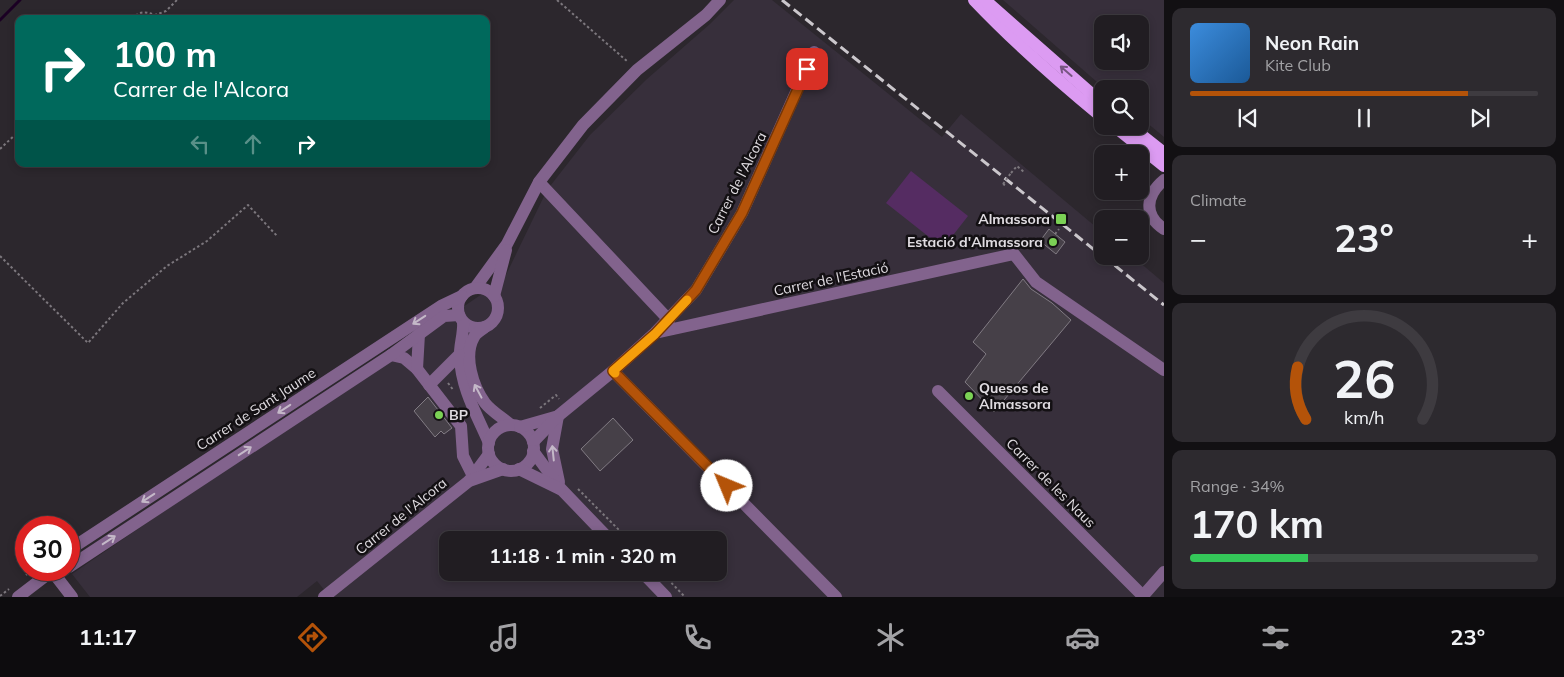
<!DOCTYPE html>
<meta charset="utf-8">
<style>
:root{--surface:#211d22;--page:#2d2a2f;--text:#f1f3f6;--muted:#a2a2a5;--line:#3e3b40;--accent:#b45309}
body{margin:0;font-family:Mulish,sans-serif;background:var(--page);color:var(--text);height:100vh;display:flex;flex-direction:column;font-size:19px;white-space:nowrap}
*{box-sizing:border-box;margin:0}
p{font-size:16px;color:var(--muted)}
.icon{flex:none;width:28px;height:28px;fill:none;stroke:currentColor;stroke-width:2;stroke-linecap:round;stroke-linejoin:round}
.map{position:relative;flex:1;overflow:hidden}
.panel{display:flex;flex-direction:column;gap:8px;padding:8px;background:#121013;width:400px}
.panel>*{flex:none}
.guide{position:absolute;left:15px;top:15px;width:475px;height:152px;border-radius:10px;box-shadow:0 2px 8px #0003,0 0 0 1px var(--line);background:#00695c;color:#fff;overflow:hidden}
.buttons{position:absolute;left:1094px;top:15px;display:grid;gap:10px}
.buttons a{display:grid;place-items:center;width:55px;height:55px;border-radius:10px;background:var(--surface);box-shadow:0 2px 8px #0003,0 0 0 1px var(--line);font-size:25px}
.speed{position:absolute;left:15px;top:516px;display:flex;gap:10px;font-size:25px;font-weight:700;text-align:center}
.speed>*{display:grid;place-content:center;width:65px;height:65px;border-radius:50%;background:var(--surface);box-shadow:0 2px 8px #0003,0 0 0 1px var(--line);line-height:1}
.speed .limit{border:8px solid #d22;background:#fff;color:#111}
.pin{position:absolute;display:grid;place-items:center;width:42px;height:42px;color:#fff;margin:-21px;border-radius:10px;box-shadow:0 2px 8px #0006}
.me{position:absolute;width:55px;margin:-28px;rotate:315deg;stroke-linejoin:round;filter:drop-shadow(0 0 4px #0008)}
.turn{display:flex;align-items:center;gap:18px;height:105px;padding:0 15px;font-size:22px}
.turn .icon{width:65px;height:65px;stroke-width:2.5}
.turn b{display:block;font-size:35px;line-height:42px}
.lanes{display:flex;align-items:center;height:48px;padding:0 15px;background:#0003;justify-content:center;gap:25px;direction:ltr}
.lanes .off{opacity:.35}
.big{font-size:38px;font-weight:700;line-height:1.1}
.panel .card{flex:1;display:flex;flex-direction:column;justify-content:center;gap:8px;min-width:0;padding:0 18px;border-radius:10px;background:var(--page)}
.panel .dial{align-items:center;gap:0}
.dial svg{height:130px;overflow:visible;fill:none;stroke:var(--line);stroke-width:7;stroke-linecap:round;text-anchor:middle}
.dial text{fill:var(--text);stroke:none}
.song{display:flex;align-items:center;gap:15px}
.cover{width:60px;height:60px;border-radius:8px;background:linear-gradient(135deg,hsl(210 70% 55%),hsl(210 70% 35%))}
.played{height:5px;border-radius:2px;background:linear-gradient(90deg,var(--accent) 80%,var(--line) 80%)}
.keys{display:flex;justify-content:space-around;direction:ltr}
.heat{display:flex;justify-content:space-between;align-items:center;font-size:28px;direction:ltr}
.charge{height:8px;border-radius:4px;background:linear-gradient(90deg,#34c759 34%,var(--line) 0)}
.trip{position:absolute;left:439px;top:531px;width:288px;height:50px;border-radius:10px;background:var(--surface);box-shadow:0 2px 8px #0003,0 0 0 1px var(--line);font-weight:700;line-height:50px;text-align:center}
.menu{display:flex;height:80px;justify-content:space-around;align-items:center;background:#0d0c0e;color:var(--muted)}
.menu .icon{width:35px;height:35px}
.menu .active{color:var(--accent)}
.menu b{font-size:22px;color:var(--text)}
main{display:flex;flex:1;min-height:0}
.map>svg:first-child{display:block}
</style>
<main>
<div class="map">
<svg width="1164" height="597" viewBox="0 0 1164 597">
<rect width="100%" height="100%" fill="#2c272d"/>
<!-- built -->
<g fill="#372f3b" fill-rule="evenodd">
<path d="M734,0h38l170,137 19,-23 141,118v24h30l32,27v314h-834l-13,-16 -20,16h-207l-18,-23 432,-295 43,-89 43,-55 57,-56 63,-55zM448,540h270v32h-270z"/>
<path d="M1003,0h161v137l-24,-20v-28h-35zM1102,24h38v37h-38z"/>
</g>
<!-- green -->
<polygon fill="#552c62" points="911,171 968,216 943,248 886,203"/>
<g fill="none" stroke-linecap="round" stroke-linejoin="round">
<!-- stream -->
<polyline stroke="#1b0024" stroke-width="3" points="0,20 20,0"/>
</g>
<!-- building -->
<g fill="#464048" stroke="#817b83">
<polygon points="1049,229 1065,242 1056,254 1040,241"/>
<polygon points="1023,279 1031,289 1052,303 1071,320 994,412 965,382 986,354 973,342"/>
<polygon points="428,397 452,428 444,434 441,431 435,437 414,411"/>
<polygon points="613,418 633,440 600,471 581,449"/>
</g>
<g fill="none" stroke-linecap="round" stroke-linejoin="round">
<!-- path -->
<g stroke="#7c777d" stroke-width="2" stroke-dasharray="2.5 2.5" stroke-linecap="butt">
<polyline points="557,0 628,62"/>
<path d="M132,19c7,-8 13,-8 23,-4l11,-4 11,-11"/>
<polyline points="0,149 19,131"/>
<polyline points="1011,173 1017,166 1024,172"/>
<polyline points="1003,184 1005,185"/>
<polyline points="1055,234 1059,229"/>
<polyline points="0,256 88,343 123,303 167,266 207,241 248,205 278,237"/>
<polyline points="448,383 454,391"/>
<polyline points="540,408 556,395 559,399"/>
<polyline points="578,489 629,540"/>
<polyline points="661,572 685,597"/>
<polyline points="26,575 32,570"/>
<polyline points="0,596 9,589"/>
</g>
<!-- minor -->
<g stroke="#82638d" stroke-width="12">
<path d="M1164,180c-18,15 -21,35 0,49"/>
<polyline points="539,182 669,320"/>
<polyline points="475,288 507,244 539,182 583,125 637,70 706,15 720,0"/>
<circle cx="478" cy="308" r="20"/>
<polyline points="494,296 506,250"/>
<path d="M463,322c1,12 -4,24 -3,35 1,31 17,58 29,86"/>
<path d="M485,327c-3,3 -9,6 -11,10 -11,19 -1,50 11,66 6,8 18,15 26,22"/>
<polyline points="655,333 1014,254 1036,282 1164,370"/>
<polyline points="391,355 404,358 417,369 461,426 463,456 473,476"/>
<polyline points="417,369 419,334"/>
<polyline points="613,371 836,597"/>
<polyline points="429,385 459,355"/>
<polyline points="938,391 1143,596"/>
<polyline points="558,416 552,449 559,482"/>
<circle cx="511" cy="448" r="23"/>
<polyline points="520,427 555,417"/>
<polyline points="533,442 558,416 613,371 655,333 696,290 742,213 814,52"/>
<polyline points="533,451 561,489 610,540"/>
<polyline points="519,469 560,489"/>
<polyline points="469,481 489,454"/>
<polyline points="69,550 441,306 462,296"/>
<polyline points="69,567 391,355 444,316 459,315"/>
<polyline points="52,571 72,597"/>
<polyline points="642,572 666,597"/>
<polyline points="18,597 52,571 64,570"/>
<polyline points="324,597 469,481 503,469"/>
<polyline points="1142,597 1164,572"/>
</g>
<!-- major -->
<g stroke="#dc9bf2" stroke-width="12">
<path d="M974,0c40,42 83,80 128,117"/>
<polyline points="986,1 1102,103"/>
<polyline points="1114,126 1164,166"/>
<polyline points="1130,126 1164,153"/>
</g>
<!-- rail -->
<g stroke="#cbc7cc" stroke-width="3" stroke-dasharray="10 5" stroke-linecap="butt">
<polyline points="782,0 1102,256"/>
<polyline points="1103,256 1164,305"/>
</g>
<!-- path-bridge -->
<polyline stroke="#7c777d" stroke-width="2" stroke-dasharray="2.5 2.5" stroke-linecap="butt" points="1003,184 1011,173"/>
</g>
<!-- one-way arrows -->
<defs><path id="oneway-shaft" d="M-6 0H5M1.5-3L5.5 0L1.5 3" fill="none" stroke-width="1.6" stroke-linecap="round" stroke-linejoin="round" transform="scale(1.25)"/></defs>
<use stroke="#785682" href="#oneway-shaft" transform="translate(1066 71) rotate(-139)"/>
<g stroke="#c4b8c8">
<use href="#oneway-shaft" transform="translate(419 320) rotate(147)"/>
<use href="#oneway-shaft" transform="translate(478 391) rotate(-118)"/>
<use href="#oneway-shaft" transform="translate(284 409) rotate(147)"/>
<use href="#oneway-shaft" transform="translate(245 451) rotate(-33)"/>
<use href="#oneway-shaft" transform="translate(553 453) rotate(-96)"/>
<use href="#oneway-shaft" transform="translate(148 498) rotate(147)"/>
<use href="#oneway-shaft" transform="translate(109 540) rotate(-33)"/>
</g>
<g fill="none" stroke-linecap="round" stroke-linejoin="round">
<defs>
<polyline id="route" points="727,486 613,371 655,334 696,290 742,213 807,69"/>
</defs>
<!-- route casing -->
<use href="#route" stroke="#753606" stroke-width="12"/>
<!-- route -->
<use href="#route" stroke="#b45309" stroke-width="9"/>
<!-- slow -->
<polyline stroke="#f59e0b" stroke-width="9" points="615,373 613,371 655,334 687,300"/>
</g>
<!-- markers -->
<g fill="#7bd155" stroke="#131013" stroke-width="2">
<rect x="1055" y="213" width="12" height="12" rx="2.5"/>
<circle cx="1053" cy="242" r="5"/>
<circle cx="969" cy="396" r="5"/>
<circle cx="439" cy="415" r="5"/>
</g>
<g text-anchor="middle" stroke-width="5" stroke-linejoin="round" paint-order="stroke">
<!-- street labels -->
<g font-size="14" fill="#e0dce1" stroke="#131013">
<text transform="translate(737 183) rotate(-63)" y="5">Carrer de l'Alcora</text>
<text transform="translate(831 279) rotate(-12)" y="5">Carrer de l'Estació</text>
<text transform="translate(256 409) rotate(-33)" y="5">Carrer de Sant Jaume</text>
<text transform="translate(1051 483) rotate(45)" y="5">Carrer de les Naus</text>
<text transform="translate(401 516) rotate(-39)" y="5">Carrer de l'Alcora</text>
</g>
<!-- poi labels -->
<g font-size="14" font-weight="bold" fill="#e0dce1" stroke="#131013" text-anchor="end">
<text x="1050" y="224">Almassora</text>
<text x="1043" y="247">Estació d'Almassora</text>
<text x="979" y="393" text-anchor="start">Quesos de<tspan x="979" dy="16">Almassora</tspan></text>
<text x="449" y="420" text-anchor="start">BP</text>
</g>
</g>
</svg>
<div class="buttons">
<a><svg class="icon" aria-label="sound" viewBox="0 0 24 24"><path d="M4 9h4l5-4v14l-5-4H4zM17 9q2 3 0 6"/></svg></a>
<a><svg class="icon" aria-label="search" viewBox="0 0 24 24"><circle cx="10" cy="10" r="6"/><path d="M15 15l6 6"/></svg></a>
<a>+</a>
<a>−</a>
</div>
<div class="speed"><div class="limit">30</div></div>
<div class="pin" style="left:807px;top:69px;background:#d93025"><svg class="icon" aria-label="arrive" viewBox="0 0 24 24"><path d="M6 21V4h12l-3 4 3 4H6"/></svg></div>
<svg class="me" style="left:727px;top:486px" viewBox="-20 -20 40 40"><circle r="19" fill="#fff"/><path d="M0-13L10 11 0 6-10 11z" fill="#b45309"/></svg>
<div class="trip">11:18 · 1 min · 320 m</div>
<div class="guide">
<div class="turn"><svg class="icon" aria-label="right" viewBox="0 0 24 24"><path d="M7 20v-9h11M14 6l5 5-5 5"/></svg><div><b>100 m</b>Carrer de l'Alcora</div></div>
<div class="lanes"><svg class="icon off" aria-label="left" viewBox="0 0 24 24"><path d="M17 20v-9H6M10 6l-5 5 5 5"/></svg><svg class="icon off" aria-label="ahead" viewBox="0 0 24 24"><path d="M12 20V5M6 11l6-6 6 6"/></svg><svg class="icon" aria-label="right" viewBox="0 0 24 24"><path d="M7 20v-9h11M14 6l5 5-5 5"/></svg></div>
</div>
</div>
<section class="panel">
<div class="card">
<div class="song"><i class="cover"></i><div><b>Neon Rain</b><p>Kite Club</p></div></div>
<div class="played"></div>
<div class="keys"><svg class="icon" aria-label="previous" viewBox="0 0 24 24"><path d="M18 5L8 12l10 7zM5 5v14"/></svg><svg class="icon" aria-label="pause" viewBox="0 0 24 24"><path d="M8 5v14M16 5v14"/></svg><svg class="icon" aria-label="next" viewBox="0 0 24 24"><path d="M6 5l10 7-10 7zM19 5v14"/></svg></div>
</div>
<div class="card"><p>Climate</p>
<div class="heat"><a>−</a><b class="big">23°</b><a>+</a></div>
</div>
<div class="card dial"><svg viewBox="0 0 100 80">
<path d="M14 69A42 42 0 1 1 86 69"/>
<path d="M14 69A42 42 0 0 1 9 37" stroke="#b45309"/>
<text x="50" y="56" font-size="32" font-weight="700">26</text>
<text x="50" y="72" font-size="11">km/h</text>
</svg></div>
<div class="card"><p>Range · 34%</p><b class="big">170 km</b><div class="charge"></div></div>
</section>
</main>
<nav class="menu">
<b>11:17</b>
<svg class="icon active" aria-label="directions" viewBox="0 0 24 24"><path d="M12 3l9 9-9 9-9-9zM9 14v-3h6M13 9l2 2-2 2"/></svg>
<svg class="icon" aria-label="music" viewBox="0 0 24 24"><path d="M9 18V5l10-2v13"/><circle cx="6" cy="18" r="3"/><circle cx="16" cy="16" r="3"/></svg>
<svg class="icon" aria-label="phone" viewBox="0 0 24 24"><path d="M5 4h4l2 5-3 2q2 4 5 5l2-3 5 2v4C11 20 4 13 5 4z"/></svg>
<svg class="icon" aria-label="climate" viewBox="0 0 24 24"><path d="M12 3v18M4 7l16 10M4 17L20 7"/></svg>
<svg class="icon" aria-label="car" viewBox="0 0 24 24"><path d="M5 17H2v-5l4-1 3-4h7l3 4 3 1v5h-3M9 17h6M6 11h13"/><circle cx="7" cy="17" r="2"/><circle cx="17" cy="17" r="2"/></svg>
<svg class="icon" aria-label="filters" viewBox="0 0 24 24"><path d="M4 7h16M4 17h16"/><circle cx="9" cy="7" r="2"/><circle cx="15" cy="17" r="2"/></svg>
<b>23°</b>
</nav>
